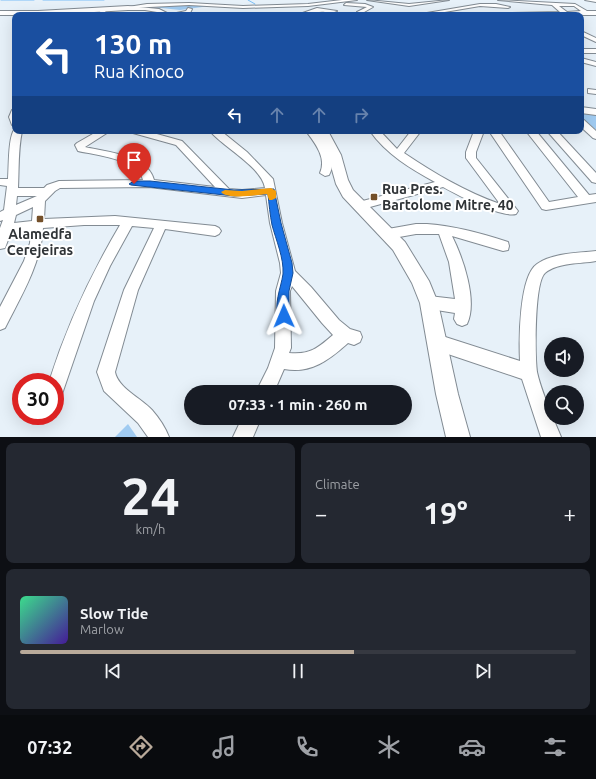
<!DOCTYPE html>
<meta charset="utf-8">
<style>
:root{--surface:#171b24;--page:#242831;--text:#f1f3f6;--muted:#9ea1a6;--line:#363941;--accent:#b9aa9a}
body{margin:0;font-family:Ubuntu,sans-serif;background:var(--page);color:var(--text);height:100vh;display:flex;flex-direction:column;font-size:15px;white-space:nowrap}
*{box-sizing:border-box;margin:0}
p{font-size:13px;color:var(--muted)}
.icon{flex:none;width:22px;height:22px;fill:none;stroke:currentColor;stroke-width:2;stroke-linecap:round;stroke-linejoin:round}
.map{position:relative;height:437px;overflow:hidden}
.panel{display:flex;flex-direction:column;gap:6px;padding:6px;background:#0d0f14;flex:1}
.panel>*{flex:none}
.hud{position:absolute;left:12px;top:12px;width:572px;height:122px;border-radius:8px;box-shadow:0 4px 16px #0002;background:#1a4fa0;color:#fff;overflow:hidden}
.tools{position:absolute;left:544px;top:337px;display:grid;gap:8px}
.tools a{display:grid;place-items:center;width:40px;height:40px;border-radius:50%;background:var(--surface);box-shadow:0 4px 16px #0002;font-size:20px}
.speed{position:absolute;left:12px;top:373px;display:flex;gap:8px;font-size:20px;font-weight:700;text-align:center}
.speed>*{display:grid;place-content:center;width:52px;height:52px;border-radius:50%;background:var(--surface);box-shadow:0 4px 16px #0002;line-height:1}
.speed .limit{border:6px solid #d22;background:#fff;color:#111}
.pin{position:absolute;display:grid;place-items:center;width:34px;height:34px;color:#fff;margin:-41px -17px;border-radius:50% 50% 50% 0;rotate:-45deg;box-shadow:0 0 4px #0007}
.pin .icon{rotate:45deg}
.me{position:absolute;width:44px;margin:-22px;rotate:359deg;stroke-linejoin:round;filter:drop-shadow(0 0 3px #0008)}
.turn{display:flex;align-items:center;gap:14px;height:84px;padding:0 16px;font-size:18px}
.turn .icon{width:52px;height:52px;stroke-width:2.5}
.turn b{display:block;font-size:28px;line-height:34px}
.lanes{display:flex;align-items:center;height:38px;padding:0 16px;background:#0003;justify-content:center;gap:20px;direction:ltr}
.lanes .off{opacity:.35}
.big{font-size:30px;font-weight:700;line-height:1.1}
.panel .card{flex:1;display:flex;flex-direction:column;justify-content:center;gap:6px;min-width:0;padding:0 14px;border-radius:8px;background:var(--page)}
.panel .dial{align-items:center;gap:0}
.dial b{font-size:52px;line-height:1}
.song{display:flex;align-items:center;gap:12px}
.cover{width:48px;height:48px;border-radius:6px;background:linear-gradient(135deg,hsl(150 70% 55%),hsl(260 70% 35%))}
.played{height:4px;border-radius:2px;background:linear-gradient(90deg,var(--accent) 60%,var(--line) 60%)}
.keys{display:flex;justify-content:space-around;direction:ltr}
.heat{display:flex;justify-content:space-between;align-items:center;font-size:22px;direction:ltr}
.panel .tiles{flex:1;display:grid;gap:6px;grid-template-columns:1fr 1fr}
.card:last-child{grid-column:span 2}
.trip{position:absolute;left:184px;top:385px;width:228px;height:40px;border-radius:20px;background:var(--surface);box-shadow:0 4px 16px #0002;font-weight:700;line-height:40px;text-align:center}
.tabs{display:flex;height:64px;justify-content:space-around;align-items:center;background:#090b0e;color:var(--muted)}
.tabs .icon{width:28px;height:28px}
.tabs .active{color:var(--accent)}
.tabs b{font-size:18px;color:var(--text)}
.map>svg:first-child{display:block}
</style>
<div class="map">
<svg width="596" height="437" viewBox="0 0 596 437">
<rect width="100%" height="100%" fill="#e7f1f9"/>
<!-- green -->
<g fill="#a0cbf1">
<polygon points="193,4 217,5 180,10 143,6"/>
<polygon points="581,113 596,114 596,130 581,117"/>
<polygon points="128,424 137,437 115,437"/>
</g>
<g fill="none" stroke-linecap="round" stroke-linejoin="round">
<!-- stream -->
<g stroke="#7abef7" stroke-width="1">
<polyline points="1,0 34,0"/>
<polyline points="43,0 104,0"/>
<polyline points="248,0 255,4"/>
</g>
<defs>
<g id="minor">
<polygon points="342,0 357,0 308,6 243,8 189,5 130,8 128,7 147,4 189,3 243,6 308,4"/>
<polygon points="367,0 409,4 449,0 409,6"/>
<path d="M498,0l77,4 12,7h9v4h-87l3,-2 48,-1 -8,-7zM559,6h15l7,5 -14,1z"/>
<polygon points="585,0 596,0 596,2"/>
<polygon points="346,3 365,4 373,7 359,15 357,14 357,12 367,7 344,5"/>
<polygon points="480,4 496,4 510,7 508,8 480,6 427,15 421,14"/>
<polygon points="103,8 107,9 103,15 97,15"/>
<polygon points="188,8 192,9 190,13 167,15 186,11"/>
<path d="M317,8l20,3 -11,4 -5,-1 4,-2c-9,-1 -18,3 -28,3z"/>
<polygon points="581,31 596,38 596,42 581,35"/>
<rect x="581" y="49" width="15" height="4"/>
<polygon points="581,58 596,62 596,66 581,62"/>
<polygon points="588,89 596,90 596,94 588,93"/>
<polygon points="581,107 596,109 596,115 581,113"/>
<polygon points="15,109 15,126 12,125 9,117 12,110"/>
<polygon points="581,119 584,120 596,131 596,139 593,138 581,127"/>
<path d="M15,129v2h7c-4,19 -3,38 -4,57h26l3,-3 12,-4 84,-1c-4,-21 -48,-25 -65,-29l-3,-6 2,-2 21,-12h12l-25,16c21,5 63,8 69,33l61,7 -39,-42 -43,-12 -2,-2h15l36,10 47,48 13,1 23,-2c-3,-21 -42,-41 -55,-57h11l26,21 26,27 9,44 13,48 16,16 28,33 11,9 10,3 2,5 -2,5 -6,3 -6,-2c-19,17 -37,31 -64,26l-10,23h-18l12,-24 7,-20 1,-57 5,-18 -1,-10 -10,-40 -4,-28 -24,3 -93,-11 -89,1 -5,3 -10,10 -1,18 71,-3 100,10 4,2 2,3 -2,3 -4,2 -50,-7 -27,61 -23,82c3,16 26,26 37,38 7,8 13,17 17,27h-21l-10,-14 -34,-32 -7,-19 27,-82 30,-62 -22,-2 -22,40 -16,35 -33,96 -6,3v-18h-6c18,-57 41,-106 71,-157h-36l-41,3c-2,36 -22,68 -38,100l-5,2v-23l24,-46 6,-18 1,-13 -20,2 -6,16 -5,1v-21l3,-8 -3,1v-9l4,-2 3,-24 -7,-1v-6h8c1,-11 0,-44 7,-50zM17,196h20l-21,9zM33,207l-1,14 -18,2 2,-8zM292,286l30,37 11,12c-15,13 -23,20 -44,18l2,-5 -1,-57z"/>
<path d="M306,131h10c9,12 22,30 13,44l-4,1 -5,-3c7,-15 -5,-30 -14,-42z"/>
<path d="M370,131h10l17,18 14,-18h10l-17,22c30,20 61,39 96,51l-34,-46v-6l8,-21h10l-8,21v6l42,53 -2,3c-14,4 -59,-19 -73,-27l-84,23 -4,-1 -2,-3 2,-3 80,-21c-24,-13 -49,-28 -65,-51z"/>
<polygon points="489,131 499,131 549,202 578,197 526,131 536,131 589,195 596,194 596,202 546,210 542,209"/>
<polygon points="547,131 557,131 596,173 596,183 592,182"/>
<path d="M427,224c28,2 54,9 81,18l1,4 -1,4 -5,1 -51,-15c11,22 26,65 15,88l-5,2 -5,-2 -3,-5 1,-6 -31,-5 -2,-5 2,-5 5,-2 26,3 -6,-37 -10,-28h-23l-28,5 -4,-2 -2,-3 2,-3 4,-2 28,-5z"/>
<path d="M596,251v10c-15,3 -38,1 -51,12 -11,10 -10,83 -8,99 3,14 9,28 14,41v5h2l8,19h-20l-19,-58 -86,-29 -6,-2 -2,-6 2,-6 6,-2 84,27c-1,-20 -1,-85 17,-97 16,-11 40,-11 59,-13z"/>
<polygon points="242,418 261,418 253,437 233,437"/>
</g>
<g id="major">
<polygon points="128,6 159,9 171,15 163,15 157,12 145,10 128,10 43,15 0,15 0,11 38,11"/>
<polygon points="316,131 328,131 341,155 348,180 353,190 405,242 429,281 438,303 458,394 470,437 446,437 436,394 420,303 412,283 393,250 343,197 336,184 327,152"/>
</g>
</defs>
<!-- minor casing -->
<use href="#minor" stroke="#828b93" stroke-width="2"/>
<!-- major casing -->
<use href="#major" stroke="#828b93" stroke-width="2"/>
<!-- minor -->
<use href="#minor" fill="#fff" fill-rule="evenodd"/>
<!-- major -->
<use href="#major" fill="#fff" fill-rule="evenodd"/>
</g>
<!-- route -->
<path fill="#1a73e8" stroke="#114b97" d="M134,181h16l84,9 40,-1 7,34 11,40 1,10 -4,18v25l-1,3 -4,2 -5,-2c-6,-14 2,-31 4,-45 1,-16 -7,-34 -11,-49 -2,-10 -3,-21 -4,-31l-34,2 -103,-11 -2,-1z"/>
<!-- slow -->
<path fill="#f59e0b" d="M271,188l5,3v7l-4,2h-3l-2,-6c-10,1 -39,6 -46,-2l4,-2 17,1z"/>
<!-- markers -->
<g fill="#74502a" stroke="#fff" stroke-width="1.5">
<rect x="370" y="193" width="8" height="8" rx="2"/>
<rect x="36" y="215" width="8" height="8" rx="2"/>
</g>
<g text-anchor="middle" stroke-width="4" stroke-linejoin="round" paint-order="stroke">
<!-- poi labels -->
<g font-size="14" font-weight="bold" fill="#303437" stroke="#fff" text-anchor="start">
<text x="382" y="194">Rua Pres.<tspan x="382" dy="16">Bartolome Mitre, 40</tspan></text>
<text x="40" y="239" text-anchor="middle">Alamedfa<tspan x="40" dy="16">Cerejeiras</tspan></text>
</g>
</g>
</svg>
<div class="tools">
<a><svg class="icon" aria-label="sound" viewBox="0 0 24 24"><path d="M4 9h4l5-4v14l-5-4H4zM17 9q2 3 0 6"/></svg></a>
<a><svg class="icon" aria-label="search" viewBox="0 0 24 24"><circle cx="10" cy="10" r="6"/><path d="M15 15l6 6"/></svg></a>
</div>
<div class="speed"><div class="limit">30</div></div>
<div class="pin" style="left:134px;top:184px;background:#d93025"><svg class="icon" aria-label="arrive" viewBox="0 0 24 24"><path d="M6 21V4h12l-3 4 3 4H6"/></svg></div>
<svg class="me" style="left:284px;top:316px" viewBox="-20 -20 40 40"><path d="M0-17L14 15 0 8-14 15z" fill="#1a73e8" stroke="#fff" stroke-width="4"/></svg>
<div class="trip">07:33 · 1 min · 260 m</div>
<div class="hud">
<div class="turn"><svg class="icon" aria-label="left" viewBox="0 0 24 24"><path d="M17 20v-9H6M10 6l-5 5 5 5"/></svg><div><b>130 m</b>Rua Kinoco</div></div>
<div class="lanes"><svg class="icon" aria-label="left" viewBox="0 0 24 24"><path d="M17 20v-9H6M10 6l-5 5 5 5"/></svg><svg class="icon off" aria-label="ahead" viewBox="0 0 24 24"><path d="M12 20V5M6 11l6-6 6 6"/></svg><svg class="icon off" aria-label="ahead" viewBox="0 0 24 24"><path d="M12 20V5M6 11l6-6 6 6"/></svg><svg class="icon off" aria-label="right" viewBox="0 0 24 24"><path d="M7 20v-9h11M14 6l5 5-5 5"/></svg></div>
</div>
</div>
<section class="panel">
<div class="tiles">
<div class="card dial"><b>24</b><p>km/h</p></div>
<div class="card"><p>Climate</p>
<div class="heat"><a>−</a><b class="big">19°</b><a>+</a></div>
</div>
<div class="card">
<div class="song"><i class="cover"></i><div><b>Slow Tide</b><p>Marlow</p></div></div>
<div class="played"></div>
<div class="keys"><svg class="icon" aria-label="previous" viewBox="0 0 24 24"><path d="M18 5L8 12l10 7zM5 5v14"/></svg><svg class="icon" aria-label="pause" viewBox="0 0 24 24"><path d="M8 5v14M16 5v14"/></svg><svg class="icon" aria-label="next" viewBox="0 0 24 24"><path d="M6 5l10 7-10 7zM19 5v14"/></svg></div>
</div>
</div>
</section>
<nav class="tabs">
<b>07:32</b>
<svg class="icon active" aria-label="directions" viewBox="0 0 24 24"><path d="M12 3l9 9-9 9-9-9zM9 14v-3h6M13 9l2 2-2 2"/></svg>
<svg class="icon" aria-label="music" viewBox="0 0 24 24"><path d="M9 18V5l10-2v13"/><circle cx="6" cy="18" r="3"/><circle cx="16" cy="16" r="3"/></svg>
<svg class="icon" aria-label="phone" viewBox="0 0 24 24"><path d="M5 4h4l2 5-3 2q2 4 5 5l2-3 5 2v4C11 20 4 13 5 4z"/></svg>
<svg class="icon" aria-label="climate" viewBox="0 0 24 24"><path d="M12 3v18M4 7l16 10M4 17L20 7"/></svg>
<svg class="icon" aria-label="car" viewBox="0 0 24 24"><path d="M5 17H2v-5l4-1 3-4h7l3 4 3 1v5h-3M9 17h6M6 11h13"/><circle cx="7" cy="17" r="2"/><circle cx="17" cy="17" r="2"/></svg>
<svg class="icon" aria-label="filters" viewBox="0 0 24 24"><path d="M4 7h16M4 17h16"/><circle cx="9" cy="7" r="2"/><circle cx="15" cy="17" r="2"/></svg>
</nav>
